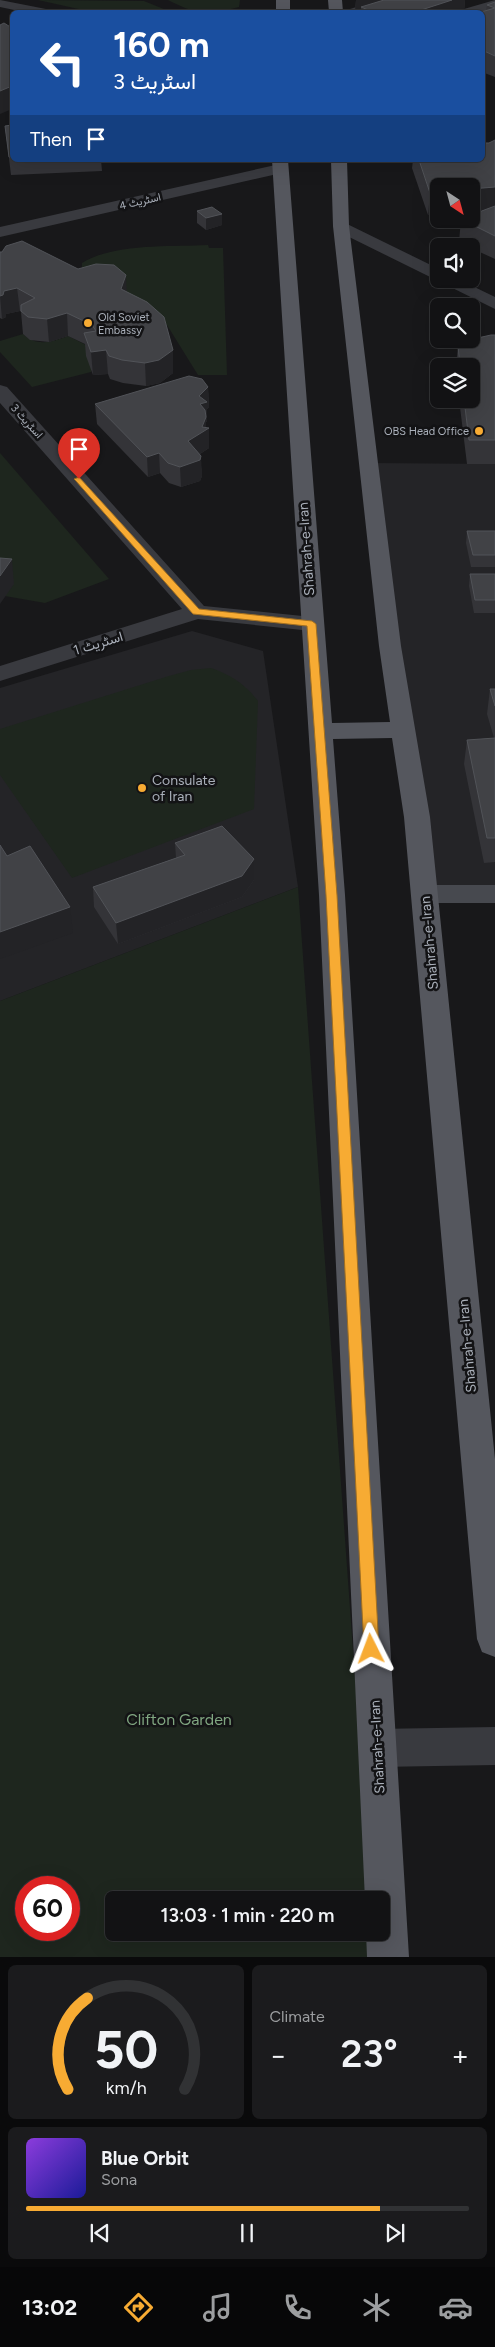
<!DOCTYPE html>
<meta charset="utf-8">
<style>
:root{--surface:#121214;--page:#1b1b1d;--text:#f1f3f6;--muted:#9c9ea0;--line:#313234;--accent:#f7ab33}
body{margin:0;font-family:Figtree,Vazirmatn,sans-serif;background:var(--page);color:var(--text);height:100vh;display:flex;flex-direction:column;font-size:19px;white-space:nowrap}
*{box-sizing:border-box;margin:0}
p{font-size:16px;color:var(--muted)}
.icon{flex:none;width:28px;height:28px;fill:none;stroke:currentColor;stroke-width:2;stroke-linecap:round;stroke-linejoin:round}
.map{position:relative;height:1957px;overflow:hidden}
.drawer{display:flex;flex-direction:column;gap:8px;padding:8px;background:#0a0a0b;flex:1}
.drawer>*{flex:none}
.top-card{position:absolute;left:10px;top:10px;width:475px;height:152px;border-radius:8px;box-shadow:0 5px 20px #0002,0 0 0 1px var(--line);background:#1a4fa0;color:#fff;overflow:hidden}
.needle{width:32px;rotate:144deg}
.fabs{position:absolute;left:430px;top:178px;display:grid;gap:10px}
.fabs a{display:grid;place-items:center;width:50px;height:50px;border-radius:8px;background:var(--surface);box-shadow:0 5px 20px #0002,0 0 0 1px var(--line);font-size:25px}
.speed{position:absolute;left:15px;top:1876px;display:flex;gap:10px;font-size:25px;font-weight:700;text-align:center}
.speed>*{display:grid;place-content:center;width:65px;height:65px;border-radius:50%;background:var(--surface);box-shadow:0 5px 20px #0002,0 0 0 1px var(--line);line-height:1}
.speed .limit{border:8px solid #d22;background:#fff;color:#111}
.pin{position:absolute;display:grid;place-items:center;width:42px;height:42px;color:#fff;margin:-51px -21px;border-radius:50% 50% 50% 0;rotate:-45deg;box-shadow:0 0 5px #0007}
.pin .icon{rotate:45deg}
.me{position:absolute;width:55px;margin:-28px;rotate:357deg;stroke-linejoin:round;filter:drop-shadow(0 0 4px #0008)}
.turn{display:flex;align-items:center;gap:18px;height:105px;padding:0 20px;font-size:22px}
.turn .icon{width:65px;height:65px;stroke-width:2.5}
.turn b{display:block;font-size:35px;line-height:42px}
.then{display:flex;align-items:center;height:48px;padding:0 20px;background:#0003;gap:10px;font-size:19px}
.big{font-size:38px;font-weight:600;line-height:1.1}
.drawer .widget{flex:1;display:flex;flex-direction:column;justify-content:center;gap:8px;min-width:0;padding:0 18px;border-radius:8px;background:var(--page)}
.drawer .dial{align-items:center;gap:0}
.dial svg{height:130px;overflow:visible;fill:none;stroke:var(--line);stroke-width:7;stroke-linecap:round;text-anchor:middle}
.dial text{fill:var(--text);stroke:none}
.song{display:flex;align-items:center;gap:15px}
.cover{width:60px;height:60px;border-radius:8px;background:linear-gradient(135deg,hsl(270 70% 55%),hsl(240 70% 35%))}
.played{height:5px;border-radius:2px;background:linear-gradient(90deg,var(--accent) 80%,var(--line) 80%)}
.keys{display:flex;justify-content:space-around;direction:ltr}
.heat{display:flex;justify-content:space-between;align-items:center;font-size:28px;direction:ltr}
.drawer .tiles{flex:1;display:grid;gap:8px;grid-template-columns:1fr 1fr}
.widget:last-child{grid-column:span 2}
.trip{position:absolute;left:105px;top:1891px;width:285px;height:50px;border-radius:8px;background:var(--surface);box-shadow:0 5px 20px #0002,0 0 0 1px var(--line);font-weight:600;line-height:50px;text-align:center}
.dock{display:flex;height:80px;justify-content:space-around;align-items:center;background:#070708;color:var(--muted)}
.dock .icon{width:35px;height:35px}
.dock .current{color:var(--accent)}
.dock b{font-size:22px;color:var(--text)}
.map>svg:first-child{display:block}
</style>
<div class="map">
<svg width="495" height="1957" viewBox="0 0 495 1957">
<rect width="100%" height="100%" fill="#18181a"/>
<!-- built -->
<g fill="#242427">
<polygon points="368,463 495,464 495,894 424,894"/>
<polygon points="192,631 263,651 298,887 0,1001 0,688"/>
</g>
<!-- green -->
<g fill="#1e261e" fill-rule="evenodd">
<polygon points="38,0 144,1 171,12 92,12"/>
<path d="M168,0h72l-1,7c-32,8 -42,8 -71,-7z"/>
<path d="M208,245l1,3h14l4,127h-29l-31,-50 -85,-56v-6c32,-20 89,-16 126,-18z"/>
<path d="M23,334c13,13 30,8 45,2l26,13 -3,23 -59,15 -32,-35v-11z"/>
<polygon points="0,453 109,579 45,603 5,596 0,581"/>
<path d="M211,668c20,7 34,16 47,33l-4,108 -182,69 -72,-103v-46l169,-53 22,-6z"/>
<path d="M298,887l73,1013h-257v32l259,1 2,24h-375v-956zM26,1888h43v42h-43z"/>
</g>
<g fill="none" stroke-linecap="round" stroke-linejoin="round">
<!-- lane -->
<polygon fill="#393a3f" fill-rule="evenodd" points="495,0 495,8 481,12 462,12 464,9"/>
<!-- street -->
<g fill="#393a3f" fill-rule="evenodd">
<polygon points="0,0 46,9 48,12 24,12 0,7"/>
<polygon points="378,0 399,0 397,3 368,12 348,12 350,9"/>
<polygon points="280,164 288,169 286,172 0,237 0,227"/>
<polygon points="341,221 439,269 439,279 458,279 495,297 495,309 335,230 333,226 335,222"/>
<polygon points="0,385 7,387 204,606 312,617 320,619 323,624 320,629 312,631 198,619 0,681 0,666 182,609 0,403"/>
<polygon points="495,1727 495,1765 377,1767 363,1762 358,1748 363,1734 377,1729"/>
</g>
<!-- secondary -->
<polygon fill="#47494f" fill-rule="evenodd" points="424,885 495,885 495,903 424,903 415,901 411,894 415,887"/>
<!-- primary -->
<g fill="#55575e" fill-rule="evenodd">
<rect x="276" y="0" width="14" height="12"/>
<polygon points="328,0 342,0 343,12 329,12"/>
<polygon points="272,160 288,160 332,723 390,722 379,646 333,226 331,160 347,160 349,226 378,463 401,646 430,817 495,1459 495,1657 482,1652 477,1639 404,817 392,738 333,739 345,895 409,1957 367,1957 366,1932 381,1932 381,1900 365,1900 319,895"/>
</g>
</g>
<!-- wall -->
<g fill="#343438">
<polygon points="356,0 465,0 464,12 361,12 361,9 355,11"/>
<polygon points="495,2 495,77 482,72 482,12 486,11 487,5"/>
<polygon points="12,125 12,160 101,160 102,171 11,175 5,126"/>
<polygon points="495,140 495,259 471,248 471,246 468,246 459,242 461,219 486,209 471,211 471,186 439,186 439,214 428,215 412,168 413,160 482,160 489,143"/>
<polygon points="197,211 222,214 222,225 206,230 197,223"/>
<polygon points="0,252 127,292 173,373 160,383 146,386 123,383 110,379 108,374 93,375 86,356 85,344 68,336 49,342 30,340 23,334 21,312 20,311 6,314 6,317 2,319 0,318"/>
<polygon points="495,335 495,464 467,464 459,399 471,399 471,366 456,366 458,346"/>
<polygon points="208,387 209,407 207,409 207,421 206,422 206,428 209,448 200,454 202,476 200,481 181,487 169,483 160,473 148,477 97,424 95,404"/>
<polygon points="467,531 495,531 495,567 471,567 466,543"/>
<polygon points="470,574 495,574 495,613 474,613 469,586"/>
<polygon points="490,689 495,689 495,862 484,863 464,764 467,740 494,738 487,714"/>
<polygon points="175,843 254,859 254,880 242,897 118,944 94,907 93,887 176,858"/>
</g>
<!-- shaded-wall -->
<g fill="#232326">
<polygon points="356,0 388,0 361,7 361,9 355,11"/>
<polygon points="452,0 465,0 464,12 415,12"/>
<polygon points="12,86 12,109 0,114 0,91"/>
<polygon points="495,187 495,208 471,211 471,189"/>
<polygon points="439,192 439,214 428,215 430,193"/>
<polygon points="222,214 222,225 206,230 206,218"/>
<polygon points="126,275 127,298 121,289"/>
<polygon points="17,288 20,311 6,314 6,317 2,319 0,296 4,291"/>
<polygon points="67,313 68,336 49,342 47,319"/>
<polygon points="106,350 108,374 93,375 91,352"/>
<polygon points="173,350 173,373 160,383 146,386 145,363"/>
<polygon points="208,387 209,407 207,409 207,421 206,422 206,430 209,428 209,448 189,461 188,441 200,424 199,396"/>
<polygon points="159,453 160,473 148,477 147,457"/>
<polygon points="201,456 202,476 200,481 181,487 180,467"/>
<polygon points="12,559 14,584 0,604 0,576"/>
<polygon points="254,859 254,880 242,897 118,944 116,923"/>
<polygon points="70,907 73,933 0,959 0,932"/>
</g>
<!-- building -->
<g fill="#414246" stroke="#515358">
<polygon points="384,0 452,0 415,12 373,12 361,7"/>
<polygon points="495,2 495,56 482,50 482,12 481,12 495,8 487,5"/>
<polygon points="4,23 12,28 12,86 0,91 0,25"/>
<polygon points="12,125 12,157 9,157 5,126"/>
<polygon points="495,140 495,187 471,189 471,186 439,186 439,192 430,193 419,160 482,160 482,143 489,143"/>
<polygon points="495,206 495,236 461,219 471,219 471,215"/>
<polygon points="212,207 222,214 206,218 197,211"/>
<polygon points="22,241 78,269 96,264 114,265 126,275 121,289 147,302 164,317 173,350 159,360 145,363 122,360 109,356 106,350 91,352 84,333 96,331 92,325 67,313 47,319 28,317 21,311 21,305 35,298 17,288 4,291 3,295 0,296 0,252 2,252 6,246"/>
<polygon points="491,335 495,335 495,440 469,440 464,399 471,399 471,366 460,366 458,346 473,339"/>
<polygon points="189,376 202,379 208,387 199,396 207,402 200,404 205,410 206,417 202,427 209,428 188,441 201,456 200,460 180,467 168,463 159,453 147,457 95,404"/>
<polygon points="467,531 495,531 495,555 473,555"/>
<polygon points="0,558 12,559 0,576"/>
<polygon points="470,574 495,574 495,600 475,600"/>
<polygon points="490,689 495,689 495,706"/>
<polygon points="495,738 495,838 487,838 467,740"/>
<polygon points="222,826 254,859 242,876 116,923 93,887 185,855 175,843"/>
<polygon points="0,845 7,856 30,846 70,907 0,932"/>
</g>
<!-- route -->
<polygon fill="#f7ab33" stroke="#a16f21" points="79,477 199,609 312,621 316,624 337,895 379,1649 377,1654 371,1656 366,1654 364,1649 326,895 307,626 193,614 76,481 74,479"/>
<!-- markers -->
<g fill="#f7ab33" stroke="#131315" stroke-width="2">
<circle cx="88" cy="323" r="5"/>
<circle cx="479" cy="431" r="5"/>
<circle cx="142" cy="788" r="5"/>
</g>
<g text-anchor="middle" stroke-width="5" stroke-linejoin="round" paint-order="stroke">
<!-- far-street labels -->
<g font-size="11" fill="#aab0ba" stroke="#131315">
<text transform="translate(140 201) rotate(-13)" y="4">اسٹریٹ 4</text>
<text transform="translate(27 421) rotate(48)" y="4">اسٹریٹ 3</text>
</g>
<!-- far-poi labels -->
<g font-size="11" fill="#aab0ba" stroke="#131315" text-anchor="start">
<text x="98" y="321">Old Soviet<tspan x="98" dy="13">Embassy</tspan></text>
<text x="469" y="435" text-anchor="end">OBS Head Office</text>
</g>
<!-- street labels -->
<g font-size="14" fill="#aab0ba" stroke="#131315">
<text transform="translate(306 549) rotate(-94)" y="5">Shahrah-e-Iran</text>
<text transform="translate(98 643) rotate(-17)" y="5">اسٹریٹ 1</text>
<text transform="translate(429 943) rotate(-95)" y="5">Shahrah-e-Iran</text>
<text transform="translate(467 1346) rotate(-95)" y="5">Shahrah-e-Iran</text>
<text transform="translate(377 1747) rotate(-93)" y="5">Shahrah-e-Iran</text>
</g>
<!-- poi labels -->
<g font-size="14" fill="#aab0ba" stroke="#131315" text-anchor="start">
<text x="152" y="785">Consulate<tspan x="152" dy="16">of Iran</tspan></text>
</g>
<!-- near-park labels -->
<g font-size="16" fill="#80a681" stroke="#131315">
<text x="179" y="1725">Clifton Garden</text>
</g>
</g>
</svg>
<div class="fabs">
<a><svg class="needle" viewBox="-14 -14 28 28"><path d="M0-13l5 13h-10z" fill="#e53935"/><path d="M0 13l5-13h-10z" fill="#9c9ea0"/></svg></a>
<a><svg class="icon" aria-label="sound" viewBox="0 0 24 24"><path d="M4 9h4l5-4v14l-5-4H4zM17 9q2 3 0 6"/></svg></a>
<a><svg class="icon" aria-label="search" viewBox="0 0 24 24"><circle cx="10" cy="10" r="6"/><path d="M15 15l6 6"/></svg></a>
<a><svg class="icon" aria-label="layers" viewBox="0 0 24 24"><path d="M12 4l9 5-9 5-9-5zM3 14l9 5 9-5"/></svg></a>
</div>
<div class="speed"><div class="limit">60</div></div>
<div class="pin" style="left:79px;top:479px;background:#d93025"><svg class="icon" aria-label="arrive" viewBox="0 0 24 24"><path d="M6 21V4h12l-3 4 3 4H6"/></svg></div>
<svg class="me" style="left:371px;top:1649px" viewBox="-20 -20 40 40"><path d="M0-17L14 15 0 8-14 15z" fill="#f7ab33" stroke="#fff" stroke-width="4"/></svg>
<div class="trip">13:03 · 1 min · 220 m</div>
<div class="top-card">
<div class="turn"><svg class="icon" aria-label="left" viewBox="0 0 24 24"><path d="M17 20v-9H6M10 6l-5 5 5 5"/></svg><div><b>160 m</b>اسٹریٹ 3</div></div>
<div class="then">Then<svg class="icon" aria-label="arrive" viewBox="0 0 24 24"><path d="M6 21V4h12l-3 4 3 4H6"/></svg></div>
</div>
</div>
<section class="drawer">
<div class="tiles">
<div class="widget dial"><svg viewBox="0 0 100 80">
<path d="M14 69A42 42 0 1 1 86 69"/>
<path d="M14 69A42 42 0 0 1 26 13" stroke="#f7ab33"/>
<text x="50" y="56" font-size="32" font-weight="700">50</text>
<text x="50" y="72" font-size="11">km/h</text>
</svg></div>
<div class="widget"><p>Climate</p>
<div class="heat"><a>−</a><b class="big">23°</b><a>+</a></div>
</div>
<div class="widget">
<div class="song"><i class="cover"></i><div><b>Blue Orbit</b><p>Sona</p></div></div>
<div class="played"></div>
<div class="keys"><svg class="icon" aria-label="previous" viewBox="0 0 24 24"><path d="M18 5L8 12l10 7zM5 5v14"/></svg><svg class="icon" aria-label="pause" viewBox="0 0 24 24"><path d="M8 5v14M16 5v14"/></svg><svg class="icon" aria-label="next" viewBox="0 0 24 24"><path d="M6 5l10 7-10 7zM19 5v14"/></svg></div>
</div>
</div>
</section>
<nav class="dock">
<b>13:02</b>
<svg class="icon current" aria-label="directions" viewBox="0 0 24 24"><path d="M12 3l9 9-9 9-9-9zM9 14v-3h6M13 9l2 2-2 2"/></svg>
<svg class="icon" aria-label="music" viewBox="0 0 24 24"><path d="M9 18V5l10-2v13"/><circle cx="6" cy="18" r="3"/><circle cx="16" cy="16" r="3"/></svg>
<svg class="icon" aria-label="phone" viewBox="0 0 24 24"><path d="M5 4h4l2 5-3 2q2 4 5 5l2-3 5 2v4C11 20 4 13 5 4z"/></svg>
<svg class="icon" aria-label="climate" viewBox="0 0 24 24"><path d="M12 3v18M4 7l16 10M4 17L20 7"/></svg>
<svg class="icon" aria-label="car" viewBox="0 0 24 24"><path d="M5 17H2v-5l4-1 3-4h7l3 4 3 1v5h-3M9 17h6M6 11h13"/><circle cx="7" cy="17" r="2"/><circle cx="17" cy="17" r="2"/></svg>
</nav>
